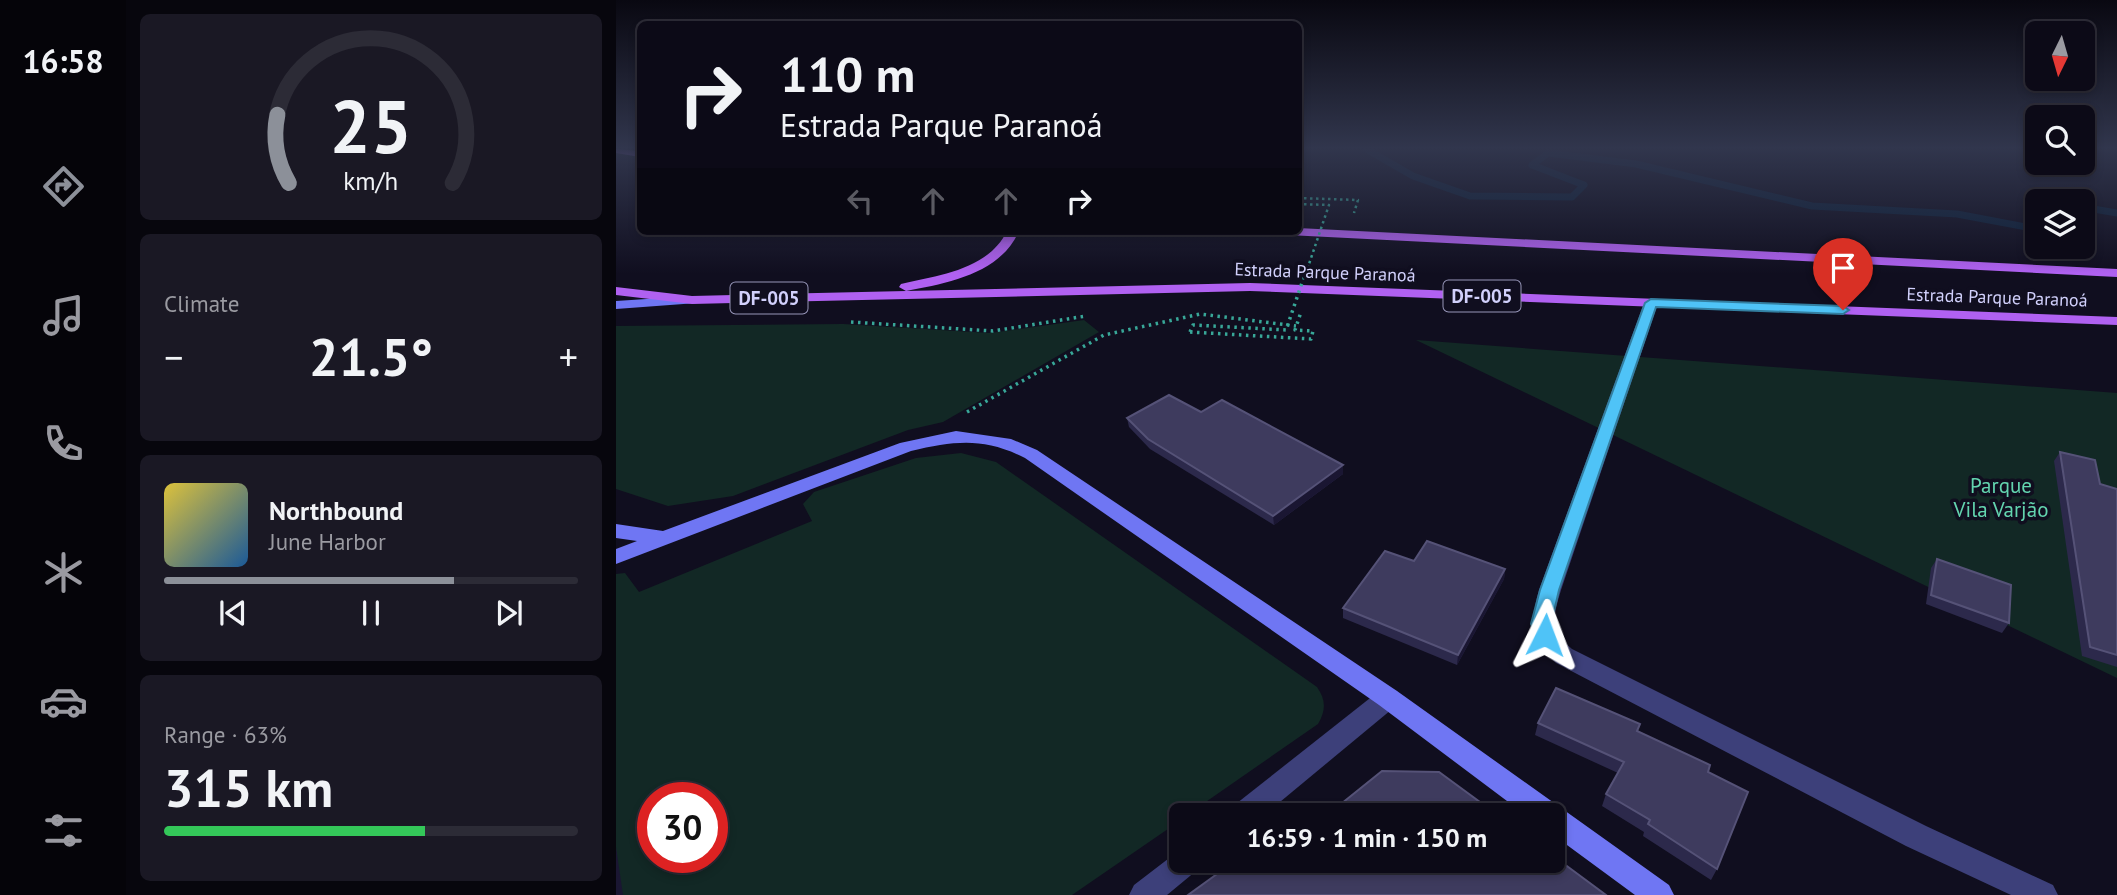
<!DOCTYPE html>
<meta charset="utf-8">
<style>
:root{--surface:#0c0a17;--page:#1a1824;--text:#f1f3f6;--muted:#9a9aa1;--line:#2c2b36;--accent:#8c9099}
body{margin:0;font-family:"PT Sans",sans-serif;background:var(--page);color:var(--text);height:100vh;display:flex;flex-direction:column;font-size:26px;white-space:nowrap}
*{box-sizing:border-box;margin:0}
p{font-size:23px;color:var(--muted)}
.icon{flex:none;width:38px;height:38px;fill:none;stroke:currentColor;stroke-width:2;stroke-linecap:round;stroke-linejoin:round}
.map{position:relative;flex:1;overflow:hidden}
.panel{display:flex;flex-direction:column;gap:14px;padding:14px;background:#07060d;width:490px}
.panel>*{flex:none}
.banner{position:absolute;left:21px;top:21px;width:665px;height:214px;border-radius:10px;box-shadow:0 4px 10px #0003,0 0 0 2px var(--line);background:#0c0a17;color:var(--text);overflow:hidden}
.needle{width:46px;rotate:185deg}
.buttons{position:absolute;left:1409px;top:21px;display:grid;gap:14px}
.buttons a{display:grid;place-items:center;width:70px;height:70px;border-radius:10px;background:var(--surface);box-shadow:0 4px 10px #0003,0 0 0 2px var(--line);font-size:35px}
.speed{position:absolute;left:21px;top:782px;display:flex;gap:14px;font-size:35px;font-weight:700;text-align:center}
.speed>*{display:grid;place-content:center;width:91px;height:91px;border-radius:50%;background:var(--surface);box-shadow:0 4px 10px #0003,0 0 0 2px var(--line);line-height:1}
.speed .limit{border:10px solid #d22;background:#fff;color:#111}
.pin{position:absolute;display:grid;place-items:center;width:60px;height:60px;color:#fff;margin:-72px -30px;border-radius:50% 50% 50% 0;rotate:-45deg;box-shadow:0 0 7px #0007}
.pin .icon{rotate:45deg}
.me{position:absolute;width:77px;margin:-38px;rotate:3deg;stroke-linejoin:round;filter:drop-shadow(0 0 5px #0008)}
.turn{display:flex;align-items:center;gap:24px;height:147px;padding:0 28px;font-size:32px}
.turn .icon{width:91px;height:91px;stroke-width:2.5}
.turn b{display:block;font-size:49px;line-height:60px}
.lanes{display:flex;align-items:center;height:66px;padding:0 28px;background:#0003;justify-content:center;gap:35px;direction:ltr}
.lanes .off{opacity:.35}
.big{font-size:52px;font-weight:700;line-height:1.1}
.panel .tile{flex:1;display:flex;flex-direction:column;justify-content:center;gap:10px;min-width:0;padding:0 24px;border-radius:10px;background:var(--page)}
.panel .dial{align-items:center;gap:0}
.dial svg{height:182px;overflow:visible;fill:none;stroke:var(--line);stroke-width:7;stroke-linecap:round;text-anchor:middle}
.dial text{fill:var(--text);stroke:none}
.song{display:flex;align-items:center;gap:21px}
.cover{width:84px;height:84px;border-radius:10px;background:linear-gradient(135deg,hsl(50 70% 55%),hsl(210 70% 35%))}
.played{height:7px;border-radius:4px;background:linear-gradient(90deg,var(--accent) 70%,var(--line) 70%)}
.keys{display:flex;justify-content:space-around;direction:ltr}
.heat{display:flex;justify-content:space-between;align-items:center;font-size:38px;direction:ltr}
.charge{height:10px;border-radius:5px;background:linear-gradient(90deg,#34c759 63%,var(--line) 0)}
.trip{position:absolute;left:553px;top:803px;width:396px;height:70px;border-radius:10px;background:var(--surface);box-shadow:0 4px 10px #0003,0 0 0 2px var(--line);font-weight:700;line-height:70px;text-align:center}
main{display:flex;flex:1;min-height:0}
.tabs{display:flex;flex-direction:column;width:126px;justify-content:space-around;align-items:center;background:#050409;color:var(--muted)}
.tabs .icon{width:49px;height:49px}
.tabs .active{color:var(--accent)}
.tabs b{font-size:32px;color:var(--text)}
.map>svg:first-child{display:block}
.green{fill:#122825;fill-rule:evenodd}
.lines{fill:none;stroke-linecap:round;stroke-linejoin:round}
.stream{stroke:#0d2039;stroke-width:7}
.path-far1{stroke:#38a798;stroke-width:2.5;stroke-dasharray:2.5 3.5;stroke-linecap:butt}
.path{stroke:#38a798;stroke-width:3.5;stroke-dasharray:2.5 4.5;stroke-linecap:butt}
.street{fill:#3d407a;fill-rule:evenodd}
.secondary{fill:#6f76f3;fill-rule:evenodd}
.primary{fill:#b061f1;fill-rule:evenodd}
.path-bridge-far1{stroke:#38a798;stroke-width:2.5;stroke-dasharray:2.5 3.5;stroke-linecap:butt}
.path-bridge{stroke:#38a798;stroke-width:3.5;stroke-dasharray:2.5 4.5;stroke-linecap:butt}
.wall{fill:#2c294b}
.shaded-wall{fill:#1a1632}
.building{fill:#3e3b5e;stroke:#555277;stroke-width:2}
.route{fill:#4fc3f7;stroke:#337fa1;stroke-width:2}
.labels{text-anchor:middle;dominant-baseline:central;stroke-width:7;stroke-linejoin:round;paint-order:stroke}
.far-street-label{font-size:18px;fill:#d1d0fb;stroke:#100e1f}
.shield{fill:#100e1f;stroke:#9796b9;stroke-width:2}
.shield-label{font-size:19px;font-weight:bold;fill:#d1d0fb}
.park-label{font-size:21px;fill:#63d4af;stroke:#100e1f}
</style>
<main>
<nav class="tabs">
<b>16:58</b>
<svg class="icon active" aria-label="directions" viewBox="0 0 24 24"><path d="M12 3l9 9-9 9-9-9zM9 14v-3h6M13 9l2 2-2 2"/></svg>
<svg class="icon" aria-label="music" viewBox="0 0 24 24"><path d="M9 18V5l10-2v13"/><circle cx="6" cy="18" r="3"/><circle cx="16" cy="16" r="3"/></svg>
<svg class="icon" aria-label="phone" viewBox="0 0 24 24"><path d="M5 4h4l2 5-3 2q2 4 5 5l2-3 5 2v4C11 20 4 13 5 4z"/></svg>
<svg class="icon" aria-label="climate" viewBox="0 0 24 24"><path d="M12 3v18M4 7l16 10M4 17L20 7"/></svg>
<svg class="icon" aria-label="car" viewBox="0 0 24 24"><path d="M5 17H2v-5l4-1 3-4h7l3 4 3 1v5h-3M9 17h6M6 11h13"/><circle cx="7" cy="17" r="2"/><circle cx="17" cy="17" r="2"/></svg>
<svg class="icon" aria-label="filters" viewBox="0 0 24 24"><path d="M4 7h16M4 17h16"/><circle cx="9" cy="7" r="2"/><circle cx="15" cy="17" r="2"/></svg>
</nav>
<section class="panel">
<div class="tile dial"><svg viewBox="0 0 100 80">
<path d="M14 69A42 42 0 1 1 86 69"/>
<path d="M14 69A42 42 0 0 1 9 39" stroke="#8c9099"/>
<text x="50" y="56" font-size="32" font-weight="700">25</text>
<text x="50" y="72" font-size="11">km/h</text>
</svg></div>
<div class="tile"><p>Climate</p>
<div class="heat"><a>−</a><b class="big">21.5°</b><a>+</a></div>
</div>
<div class="tile">
<div class="song"><i class="cover"></i><div><b>Northbound</b><p>June Harbor</p></div></div>
<div class="played"></div>
<div class="keys"><svg class="icon" aria-label="previous" viewBox="0 0 24 24"><path d="M18 5L8 12l10 7zM5 5v14"/></svg><svg class="icon" aria-label="pause" viewBox="0 0 24 24"><path d="M8 5v14M16 5v14"/></svg><svg class="icon" aria-label="next" viewBox="0 0 24 24"><path d="M6 5l10 7-10 7zM19 5v14"/></svg></div>
</div>
<div class="tile"><p>Range · 63%</p><b class="big">315 km</b><div class="charge"></div></div>
</section>
<div class="map">
<svg width="1501" height="895" viewBox="0 0 1501 895">
<rect width="100%" height="100%" fill="#100e1f"/>
<!-- green -->
<g class="green">
<polygon points="468,320 483,332 327,422 292,430 117,496 52,506 0,489 0,326 227,324 374,333"/>
<polygon points="800,340 1501,393 1501,678"/>
<path d="M345,453L380,462L701,687C710,700 710,710 702,724L571,815L565,816V820L456,895H0V574L9,573L23,592L196,521L187,504L198,492L300,458ZM37,798H96V858H37Z"/>
</g>
<g class="lines">
<!-- stream -->
<g class="stream">
<polyline points="750,149 797,176 854,196 956,197 968,185 916,165 932,153 1020,164 1196,206 1341,214 1421,229"/>
<polyline points="1466,207 1501,213"/>
</g>
<!-- path-far1 -->
<polyline class="path-far1" points="682,198 742,200 738,213"/>
<!-- path -->
<g class="path">
<polyline points="235,322 377,331 470,316"/>
<polyline points="574,332 695,339 697,331 679,330 685,312"/>
<polyline points="351,412 488,335 584,314 680,326"/>
</g>
<!-- street -->
<g class="street">
<path d="M1035,299L1042,303L945,590C937,618 932,629 956,649L1310,826L1437,885L1442,895H1395L1290,846L940,663C915,640 914,621 923,590L1028,303Z"/>
<polygon points="772,688 781,691 784,698 781,705 647,816 613,816 616,807 763,691"/>
<polygon points="565,849 565,861 584,861 580,871 551,895 513,895 518,885"/>
</g>
<!-- secondary -->
<g class="secondary">
<polygon points="76,296 83,300 81,303 0,309 0,301"/>
<path d="M340,431L395,439L421,450L781,691L1053,885L1058,895H1019L936,834V816H911L763,705L409,458C367,437 339,441 295,451L0,564V549L21,541L0,538V524L47,531L284,443Z"/>
</g>
<!-- primary -->
<g class="primary">
<polygon points="0,149 24,151 24,157 0,153"/>
<polygon points="682,228 1501,269 1501,277 672,235 666,231 682,231"/>
<path d="M391,231H403C384,274 332,283 290,291L634,283L1501,317V325L634,291L76,304L0,295V287L76,296L290,291L283,287L285,284C323,275 372,270 391,231Z"/>
</g>
<!-- path-bridge-far1 -->
<polyline class="path-bridge-far1" points="682,204 713,205 692,267"/>
<!-- path-bridge -->
<polyline class="path-bridge" points="574,332 577,325 670,330 692,265"/>
</g>
<!-- wall -->
<g class="wall">
<polygon points="585,412 727,465 727,474 658,525 534,449 513,427 511,418"/>
<polygon points="1444,452 1484,484 1501,489 1501,667 1466,656 1438,461"/>
<polygon points="1321,559 1393,623 1386,633 1310,604 1315,568"/>
<polygon points="798,561 889,569 888,579 841,665 727,618 727,608"/>
<polygon points="922,723 1022,731 1092,772 1101,869 1095,880 1027,836 1028,832 986,806 990,794 1002,773 919,735"/>
</g>
<!-- shaded-wall -->
<g class="shaded-wall">
<polygon points="727,465 727,474 658,525 657,516"/>
<polygon points="889,569 888,579 841,665 842,655"/>
<polygon points="0,847 7,895 0,895"/>
</g>
<!-- building -->
<g class="building">
<polygon points="553,395 585,412 606,400 727,465 657,516 532,439 511,418"/>
<polygon points="1444,452 1479,460 1484,484 1501,489 1501,655 1474,647"/>
<polygon points="811,541 889,569 842,655 727,608 769,551 798,561"/>
<polygon points="1321,559 1395,585 1393,623 1315,595"/>
<polygon points="940,688 1024,724 1021,731 1094,765 1092,772 1132,792 1101,869 1032,824 1034,820 990,794 1008,762 922,723"/>
<polygon points="766,771 823,772 883,816 710,816"/>
<polygon points="936,855 990,895 572,895 619,861 936,861"/>
</g>
<!-- sky -->
<linearGradient id="sky" x2="0" y2="1"><stop stop-color="#090811"/><stop offset="0.54" stop-color="#31364d"/><stop offset="1" stop-color="#31364d" stop-opacity="0"/></linearGradient>
<rect width="1501" height="274" fill="url(#sky)"/>
<!-- route -->
<polygon class="route" points="1035,299 1227,306 1233,310 1227,314 1040,307 943,590 935,624 939,635 936,641 929,643 922,641 915,624 924,590 1029,303"/>
<g class="labels">
<!-- far-street labels -->
<g class="far-street-label">
<text transform="translate(709 272) rotate(2)">Estrada Parque Paranoá</text>
<text transform="translate(1381 297) rotate(2)">Estrada Parque Paranoá</text>
</g>
<!-- shield labels -->
<g class="shield">
<rect x="827.5" y="280.5" width="77" height="31" rx="5"/>
<rect x="114.5" y="282.5" width="77" height="31" rx="5"/>
</g>
<g class="shield-label">
<text x="866" y="296">DF-005</text>
<text x="153" y="298">DF-005</text>
</g>
<!-- park labels -->
<g class="park-label">
<text x="1385" y="485">Parque<tspan x="1385" dy="24">Vila Varjão</tspan></text>
</g>
</g>
</svg>
<div class="buttons">
<a><svg class="needle" viewBox="-14 -14 28 28"><path d="M0-13l5 13h-10z" fill="#e53935"/><path d="M0 13l5-13h-10z" fill="#9a9aa1"/></svg></a>
<a><svg class="icon" aria-label="search" viewBox="0 0 24 24"><circle cx="10" cy="10" r="6"/><path d="M15 15l6 6"/></svg></a>
<a><svg class="icon" aria-label="layers" viewBox="0 0 24 24"><path d="M12 4l9 5-9 5-9-5zM3 14l9 5 9-5"/></svg></a>
</div>
<div class="speed"><div class="limit">30</div></div>
<div class="pin" style="left:1227px;top:310px;background:#d93025"><svg class="icon" aria-label="arrive" viewBox="0 0 24 24"><path d="M6 21V4h12l-3 4 3 4H6"/></svg></div>
<svg class="me" style="left:929px;top:635px" viewBox="-20 -20 40 40"><path d="M0-17L14 15 0 8-14 15z" fill="#4fc3f7" stroke="#fff" stroke-width="4"/></svg>
<div class="trip">16:59 · 1 min · 150 m</div>
<div class="banner">
<div class="turn"><svg class="icon" aria-label="right" viewBox="0 0 24 24"><path d="M7 20v-9h11M14 6l5 5-5 5"/></svg><div><b>110 m</b>Estrada Parque Paranoá</div></div>
<div class="lanes"><svg class="icon off" aria-label="left" viewBox="0 0 24 24"><path d="M17 20v-9H6M10 6l-5 5 5 5"/></svg><svg class="icon off" aria-label="ahead" viewBox="0 0 24 24"><path d="M12 20V5M6 11l6-6 6 6"/></svg><svg class="icon off" aria-label="ahead" viewBox="0 0 24 24"><path d="M12 20V5M6 11l6-6 6 6"/></svg><svg class="icon" aria-label="right" viewBox="0 0 24 24"><path d="M7 20v-9h11M14 6l5 5-5 5"/></svg></div>
</div>
</div>
</main>
